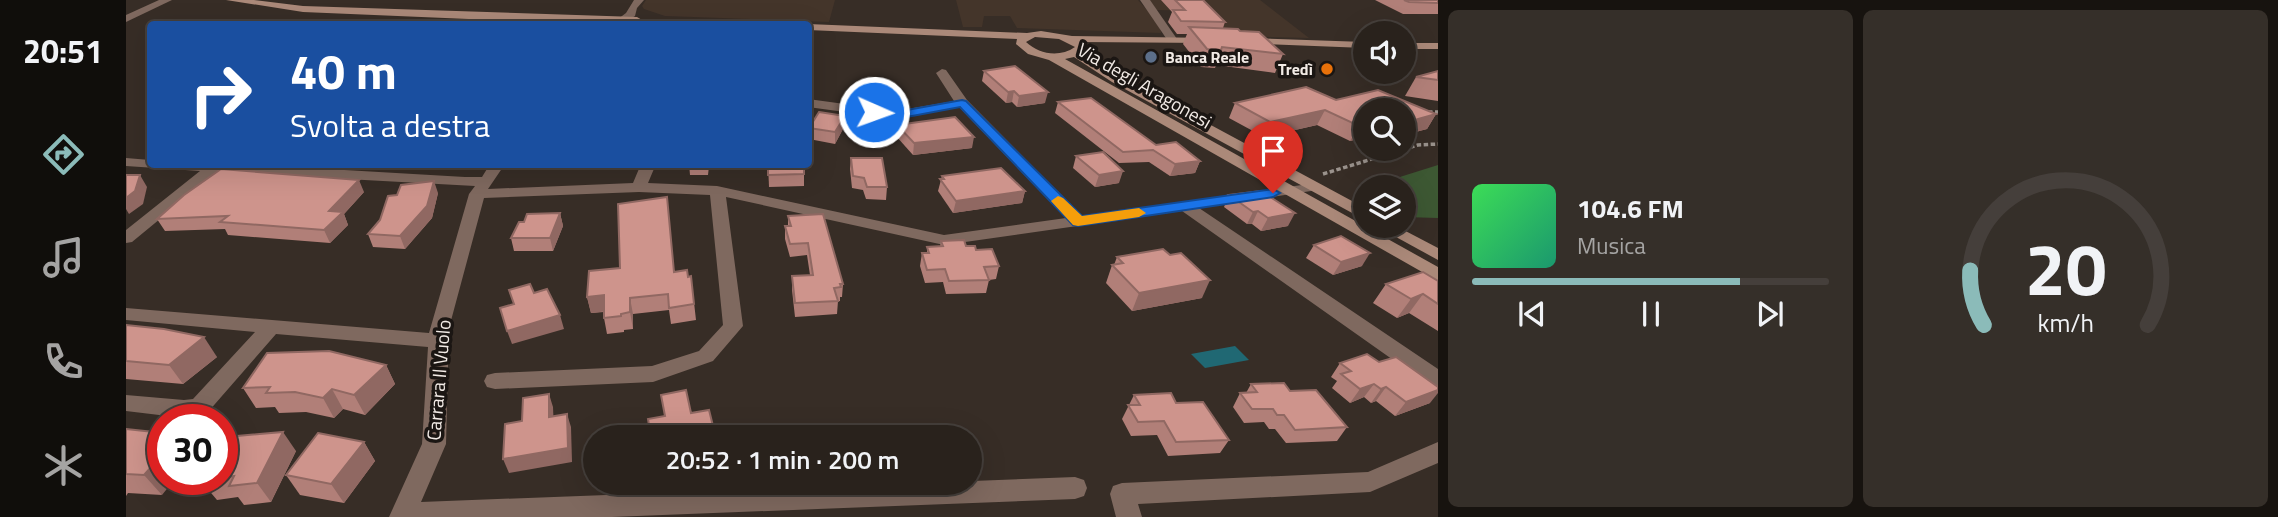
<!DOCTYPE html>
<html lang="it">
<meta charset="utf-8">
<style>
:root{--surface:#29221c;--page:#352f29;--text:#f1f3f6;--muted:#a5a4a3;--line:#453f3b;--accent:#8bbbb9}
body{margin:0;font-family:"Titillium Web",sans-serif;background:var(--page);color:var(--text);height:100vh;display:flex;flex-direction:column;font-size:26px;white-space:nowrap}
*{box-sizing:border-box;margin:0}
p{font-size:23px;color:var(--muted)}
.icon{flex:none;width:38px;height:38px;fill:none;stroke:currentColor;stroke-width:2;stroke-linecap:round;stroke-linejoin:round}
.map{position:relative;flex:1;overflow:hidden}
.panel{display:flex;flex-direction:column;gap:10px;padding:10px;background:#17130f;width:840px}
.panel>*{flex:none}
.guide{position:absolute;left:21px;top:21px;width:665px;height:147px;border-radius:7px;box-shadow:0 7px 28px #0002,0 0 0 2px var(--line);background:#1a4fa0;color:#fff;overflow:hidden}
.tools{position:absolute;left:1227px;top:21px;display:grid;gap:14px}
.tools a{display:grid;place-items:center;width:63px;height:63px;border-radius:50%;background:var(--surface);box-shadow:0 7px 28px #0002,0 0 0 2px var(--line);font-size:35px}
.speed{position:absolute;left:21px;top:404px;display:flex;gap:14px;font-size:35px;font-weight:700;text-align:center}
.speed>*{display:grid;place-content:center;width:91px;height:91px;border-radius:50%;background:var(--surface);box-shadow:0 7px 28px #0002,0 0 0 2px var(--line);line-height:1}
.speed .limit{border:10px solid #d22;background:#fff;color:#111}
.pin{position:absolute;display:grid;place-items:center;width:60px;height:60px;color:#fff;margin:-72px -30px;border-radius:50% 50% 50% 0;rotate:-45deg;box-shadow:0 0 7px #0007}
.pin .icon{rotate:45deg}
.me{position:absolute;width:77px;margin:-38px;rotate:92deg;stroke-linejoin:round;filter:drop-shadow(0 0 5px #0008)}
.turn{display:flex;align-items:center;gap:24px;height:147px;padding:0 28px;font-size:32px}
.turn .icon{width:91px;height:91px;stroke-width:2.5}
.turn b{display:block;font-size:49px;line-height:60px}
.panel .widget{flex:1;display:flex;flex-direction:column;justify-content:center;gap:10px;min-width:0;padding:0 24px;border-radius:10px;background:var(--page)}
.panel .dial{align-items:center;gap:0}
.dial svg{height:182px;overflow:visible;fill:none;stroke:var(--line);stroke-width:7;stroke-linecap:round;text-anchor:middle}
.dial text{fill:var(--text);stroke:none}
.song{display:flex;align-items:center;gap:21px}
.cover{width:84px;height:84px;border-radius:10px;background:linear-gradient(135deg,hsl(130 70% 55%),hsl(160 70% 35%))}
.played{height:7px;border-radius:4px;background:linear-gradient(90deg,var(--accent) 75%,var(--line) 75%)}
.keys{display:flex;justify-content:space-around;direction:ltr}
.panel .tiles{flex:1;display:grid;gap:10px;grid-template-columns:repeat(2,1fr)}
.trip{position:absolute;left:457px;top:425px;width:399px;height:70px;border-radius:35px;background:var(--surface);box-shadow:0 7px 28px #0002,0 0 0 2px var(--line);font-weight:600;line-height:70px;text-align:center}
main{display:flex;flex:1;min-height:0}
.tabs{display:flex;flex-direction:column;width:126px;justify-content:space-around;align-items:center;background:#100e0b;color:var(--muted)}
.tabs .icon{width:49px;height:49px}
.tabs .on{color:var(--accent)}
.tabs b{font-size:32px;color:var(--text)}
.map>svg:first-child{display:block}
.built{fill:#44352a}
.green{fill:#3d5833}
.water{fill:#206873}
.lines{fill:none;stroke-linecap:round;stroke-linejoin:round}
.path-far1{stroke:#9a928c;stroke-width:2.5;stroke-dasharray:3.5 2;stroke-linecap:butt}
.path{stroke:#9a928c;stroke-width:3.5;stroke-dasharray:4.5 2.5;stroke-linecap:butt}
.street{fill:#7f695f;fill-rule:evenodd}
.secondary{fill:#ab8979;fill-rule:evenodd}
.wall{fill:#b17f78}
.shaded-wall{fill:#906862}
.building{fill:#ce948c;stroke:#906862;stroke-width:2}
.route{fill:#1a73e8;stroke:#114b97;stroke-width:2}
.slow{fill:#f59e0b}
.service-dot{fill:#5c6f8a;stroke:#1b1613;stroke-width:2.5}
.food-dot{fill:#e8710a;stroke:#1b1613;stroke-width:2.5}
.labels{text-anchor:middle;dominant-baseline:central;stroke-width:7;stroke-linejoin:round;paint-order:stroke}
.far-poi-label{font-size:16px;font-weight:bold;fill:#f2ebe6;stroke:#1b1613;text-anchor:start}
.street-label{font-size:19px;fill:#f2ebe6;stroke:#1b1613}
</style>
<main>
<nav class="tabs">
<b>20:51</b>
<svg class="icon on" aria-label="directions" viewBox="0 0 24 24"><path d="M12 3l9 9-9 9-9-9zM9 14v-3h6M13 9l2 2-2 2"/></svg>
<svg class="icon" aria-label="music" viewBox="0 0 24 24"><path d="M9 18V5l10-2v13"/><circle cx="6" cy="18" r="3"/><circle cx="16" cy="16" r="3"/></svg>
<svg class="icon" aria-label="phone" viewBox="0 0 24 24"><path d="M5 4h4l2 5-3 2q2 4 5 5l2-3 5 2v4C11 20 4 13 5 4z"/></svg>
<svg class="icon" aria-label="climate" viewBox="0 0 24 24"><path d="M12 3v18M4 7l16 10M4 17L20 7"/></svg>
</nav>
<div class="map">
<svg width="1312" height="517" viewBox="0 0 1312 517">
<rect width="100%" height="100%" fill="#372d26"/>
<!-- built -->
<g class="built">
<polygon points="520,0 709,0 703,22 539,16 518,9 516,6"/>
<polygon points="830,0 1012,0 1034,25 1035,33 891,28 884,16 858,16 856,27 837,27"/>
<polygon points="1021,0 1134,0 1183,38 1103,36 1078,11 1030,10"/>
</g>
<!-- green -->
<polygon class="green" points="1312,165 1312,218 1278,217 1278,187 1242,187"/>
<!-- water -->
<polygon class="water" points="1109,346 1123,360 1079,368 1065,354"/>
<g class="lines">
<!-- path-far1 -->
<polyline class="path-far1" points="588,21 674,24"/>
<!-- path -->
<g class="path">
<polyline points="1302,112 1312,112"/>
<polyline points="1197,174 1292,145 1312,144"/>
</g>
<!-- street -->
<g class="street">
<polygon points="33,0 46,0 0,22 0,15"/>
<polygon points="508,0 518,0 511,8 509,16 501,21 493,21 492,19 500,13"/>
<polygon points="1014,0 1024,0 1051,39 1050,41 1042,41"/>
<polygon points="816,69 820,70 841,100 956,216 1190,183 1193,186 1190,189 1185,191 1073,208 1312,369 1312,388 1304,386 1056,211 818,245 600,197 617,326 587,361 527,382 369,389 361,387 358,381 361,375 369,373 526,366 573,351 597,325 584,195 513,192 358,198 323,328 320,444 295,502 949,477 958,480 961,488 958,496 949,499 486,517 263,517 296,444 302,347 150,334 82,412 58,418 0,411 0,395 58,400 67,399 129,332 0,320 0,308 303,333 343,194 349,186 91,172 6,242 0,243 0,230 74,171 0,166 0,158 24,160 24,164 117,164 339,177 356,177 364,164 379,164 362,189 507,183 515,164 530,164 522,183 591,186 818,235 940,218 833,107 770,119 682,107 682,99 770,111 828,101 810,73"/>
<polygon points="1312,442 1312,463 1244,492 1012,504 1016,517 990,517 984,494 987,486 996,483 1242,472"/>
</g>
<!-- secondary -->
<g class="secondary">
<polygon points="100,0 128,0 177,6 511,17 516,20 512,24 465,24 177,12"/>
<polygon points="528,21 576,21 581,24 523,24"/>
<path d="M680,24H682L901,33L915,31L946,36L1086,38V42L1082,43L956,42L961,48L956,52L994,76L1239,208V220L986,82L948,57L939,59L1312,267V281L923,60L902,54L890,44L891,39L682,30V24ZM909,37L933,39L949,47C933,58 913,54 900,42Z"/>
<polygon points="1120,38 1239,42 1239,48 1116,43 1115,41"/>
<rect x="1278" y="43" width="34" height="6"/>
<polygon points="1250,226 1270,226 1312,248 1312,260"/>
</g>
</g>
<!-- wall -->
<g class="wall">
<polygon points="1035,0 1077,0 1099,22 1097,28 1114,31 1157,54 1149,73 1090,65 1089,68 1075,67 1057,44 1061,34 1051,34 1042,22 1046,12"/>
<polygon points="1249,0 1312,0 1312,14 1277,14"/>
<polygon points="858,71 919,103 891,107 886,102 880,103 856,81"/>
<polygon points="1312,71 1312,101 1279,96 1290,77"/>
<polygon points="1180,87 1210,100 1252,90 1310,114 1301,129 1278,135 1278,110 1239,110 1239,137 1224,141 1191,125 1138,137 1103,118 1109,103"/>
<polygon points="932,102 1030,145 1074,161 1069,173 1044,176 1023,162 993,163 929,113"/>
<polygon points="771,125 846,148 787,155 770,136"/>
<polygon points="718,127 709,144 683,139 683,128"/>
<polygon points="950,156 993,183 969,187 947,168"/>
<polygon points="725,158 761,187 760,200 740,199 737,190 726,188 724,169"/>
<polygon points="417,164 481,164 480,169 418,169"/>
<polygon points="563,164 594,164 594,166 583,166 582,175 564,175"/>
<polygon points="642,164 678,174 678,186 643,187"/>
<polygon points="816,176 899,191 896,203 827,213 812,191"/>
<polygon points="238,192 218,214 222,225 204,243 102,235 99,229 39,231 31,219"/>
<polygon points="312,193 306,218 279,249 247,247 242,234 254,220"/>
<polygon points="1103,195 1162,226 1135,231 1126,224 1121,224 1098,207"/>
<polygon points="434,213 437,226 427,251 388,251 385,238 398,222"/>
<polygon points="662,216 717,284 716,297 714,297 714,301 712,301 711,314 669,317 666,290 666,276 684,275 681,255 664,257 659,239 659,226 662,226"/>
<polygon points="815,241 840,246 850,250 873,266 870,279 863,280 860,293 820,294 817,282 799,283 794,266 796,253 801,253 801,247 814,247"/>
<polygon points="1188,245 1236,266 1207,275 1180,258"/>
<polygon points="991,257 1076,298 1006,311 980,283 986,265 988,265"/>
<polygon points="548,272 562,277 565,276 570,320 545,324 543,310 507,314 507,329 498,330 498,332 481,334 478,318 478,312 465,313 461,297"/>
<polygon points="1312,281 1312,331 1283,313 1271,318 1247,303 1260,284"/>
<polygon points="0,325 91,357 57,384 0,379"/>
<polygon points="1214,363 1304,403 1269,416 1250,401 1245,403 1238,397 1224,403 1206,388 1211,381 1205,377"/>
<polygon points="260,365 269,384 239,415 217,409 208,418 180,412 153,413 149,407 130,408 117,388"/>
<polygon points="1125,384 1164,391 1221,427 1211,441 1160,443 1149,429 1143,429 1138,422 1118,423 1107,407 1114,393 1120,393"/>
<polygon points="1008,395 1103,440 1094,453 1042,456 1031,435 1005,436 996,419"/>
<polygon points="0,429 36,495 2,493 0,496"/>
<polygon points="238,442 249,461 218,503 174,495 160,475"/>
<polygon points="96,443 170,451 145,502 118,505 112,497 91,500 75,481 76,480 96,480"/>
</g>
<!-- shaded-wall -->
<g class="shaded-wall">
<polygon points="888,91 886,102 880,103 882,92"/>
<polygon points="922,92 919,103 891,107 893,96"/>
<polygon points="1199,110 1191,125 1138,137 1144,122"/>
<polygon points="1310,114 1301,129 1278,135 1278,123"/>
<polygon points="719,116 718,127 709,144 709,132"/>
<polygon points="1239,124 1239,137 1224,141 1233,126"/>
<polygon points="848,137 846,148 787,155 788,143"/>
<polygon points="1074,161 1069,173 1044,176 1049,164"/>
<polygon points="997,171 993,183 969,187 973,175"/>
<polygon points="14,175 21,187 17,204 3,214 0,209 0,198"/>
<polygon points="233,180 238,192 218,214 222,225 204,243 198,230 203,211"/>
<polygon points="308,181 312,193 306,218 279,249 274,236"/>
<polygon points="899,191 896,203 827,213 830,201"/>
<polygon points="1132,211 1126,224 1121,224 1127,212"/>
<polygon points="434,213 437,226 427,251 424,238"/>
<polygon points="1169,213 1162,226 1135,231 1142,218"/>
<polygon points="1244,253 1236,266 1207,275 1215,262"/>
<polygon points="1084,280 1076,298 1006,311 1013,293"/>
<polygon points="1297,294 1283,313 1271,318 1285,299"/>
<polygon points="478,295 482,311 465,313 461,297"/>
<polygon points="504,298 507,314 507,329 504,312"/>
<polygon points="434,315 438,329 386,344 381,331"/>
<polygon points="78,337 91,357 57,384 43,365"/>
<polygon points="260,365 269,384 239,415 228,395"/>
<polygon points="1248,384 1238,397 1224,403 1234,389"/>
<polygon points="1260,387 1250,401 1245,403 1255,389"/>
<polygon points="206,389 217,409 208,418 197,398"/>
<polygon points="1312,390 1312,393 1304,403 1269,416 1280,402"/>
<polygon points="423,394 427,407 428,431 423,417"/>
<polygon points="441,414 445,427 446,462 383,473 377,459"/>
<polygon points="157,432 170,451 145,502 131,483"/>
<polygon points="238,442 249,461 218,503 205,484"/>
<polygon points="37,454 37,480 48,480 36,495 18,475"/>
</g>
<!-- building -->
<g class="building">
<polygon points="1049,0 1077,0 1099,22 1055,21 1047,10 1059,10"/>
<polygon points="1278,0 1312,0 1312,3 1283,2"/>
<polygon points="1063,27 1112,29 1114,31 1133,32 1157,54 1096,47 1095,50 1081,49"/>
<polygon points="889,66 922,92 893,96 888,91 882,92 858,71"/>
<polygon points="1312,71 1312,80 1290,77"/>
<polygon points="1180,87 1210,100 1252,90 1310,114 1278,123 1278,110 1239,110 1239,124 1233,126 1199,110 1144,122 1109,103"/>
<polygon points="965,98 1030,145 1050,142 1074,161 1049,164 1027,150 997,152 932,102"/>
<polygon points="693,112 719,116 709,132 683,128"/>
<polygon points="829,117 848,137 788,143 771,125"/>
<polygon points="977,152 997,171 973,175 950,156"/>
<polygon points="725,158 756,158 761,187 741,187 738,178 727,176"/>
<polygon points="642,164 678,164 678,174 642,175"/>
<polygon points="875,168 899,191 830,201 814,179 818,179 816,176"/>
<polygon points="95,169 233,180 203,211 217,212 198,230 94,222 102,216 31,219 58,195"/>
<polygon points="0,175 14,175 9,191 0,198"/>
<polygon points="308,181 301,206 274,236 242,234 254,220 262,196 271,195 275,185"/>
<polygon points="1135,191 1169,213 1142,218 1132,211 1127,212 1103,195"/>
<polygon points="541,197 548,272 561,270 562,277 565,276 568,304 543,308 542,294 504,298 504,312 495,314 495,316 478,318 478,295 461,297 463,271 494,268 492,204"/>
<polygon points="434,213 424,238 385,238 393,222 398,222 401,214"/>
<polygon points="697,214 717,284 714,284 715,287 708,288 712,301 669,303 666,276 687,275 682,243 664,244 659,226 665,226 662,216"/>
<polygon points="1215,236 1244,253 1215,262 1188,245"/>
<polygon points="838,240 840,246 849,246 850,250 866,249 873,266 858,267 863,280 823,281 819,269 801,270 796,253 803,253 801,247 817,246 815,241"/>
<polygon points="1037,249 1044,255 1055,253 1084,280 1013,293 986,265 997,263 991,257"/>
<polygon points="1297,272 1312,281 1312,304 1297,294 1285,299 1260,284"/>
<polygon points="404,284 408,293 421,289 434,315 381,331 374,308 388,304 383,290"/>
<polygon points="0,325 38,329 78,337 43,365 0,361"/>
<polygon points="203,351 260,365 228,395 206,389 197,398 169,392 140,393 144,387 117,388 141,353"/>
<polygon points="1241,354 1253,362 1270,357 1312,387 1312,390 1280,402 1260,387 1255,389 1248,384 1234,389 1215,374 1225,371 1214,363"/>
<polygon points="1158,383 1164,391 1190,390 1221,427 1169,430 1158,415 1151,415 1147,409 1126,409 1114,393 1131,392 1125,384"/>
<polygon points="560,390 565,413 583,410 590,438 525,438 522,419 539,416 535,395"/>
<polygon points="1045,393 1050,403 1077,402 1103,440 1050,442 1038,421 1012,422 1002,405 1014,405 1008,395"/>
<polygon points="423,394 423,417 441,414 442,448 377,459 379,424 396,421 397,398"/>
<polygon points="0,429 37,433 37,454 18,475 0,474"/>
<polygon points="157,432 131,483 103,486 108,476 96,478 96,443 100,437"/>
<polygon points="192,433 238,442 205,484 160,475"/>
</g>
<!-- route -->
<polygon class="route" points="836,100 840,101 956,216 1147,189 1154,193 1147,197 952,226 947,225 834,107 770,119 743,112 748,109 770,112"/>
<!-- slow -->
<polygon class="slow" points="932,196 937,198 956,216 1013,208 1020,213 1013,217 952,226 947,225 925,201"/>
<!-- markers -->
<circle class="service-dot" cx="1025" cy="57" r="7"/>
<circle class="food-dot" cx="1201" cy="69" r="7"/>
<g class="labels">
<!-- far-poi labels -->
<g class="far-poi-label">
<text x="1039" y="57">Banca Reale</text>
<text x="1187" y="69" text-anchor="end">Tredì</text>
</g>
<!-- street labels -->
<g class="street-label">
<text transform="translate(1019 85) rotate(30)">Via degli Aragonesi</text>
<text transform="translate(312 380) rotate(-85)">Carrara Il Vuolo</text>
</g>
</g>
</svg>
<div class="tools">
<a><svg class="icon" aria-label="sound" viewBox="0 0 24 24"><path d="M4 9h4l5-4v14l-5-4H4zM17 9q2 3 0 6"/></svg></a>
<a><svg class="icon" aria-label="search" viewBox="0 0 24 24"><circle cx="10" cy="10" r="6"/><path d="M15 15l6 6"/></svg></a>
<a><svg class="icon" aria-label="layers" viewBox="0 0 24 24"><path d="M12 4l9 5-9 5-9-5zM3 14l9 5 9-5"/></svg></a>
</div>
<div class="speed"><div class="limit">30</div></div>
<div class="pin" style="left:1147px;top:193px;background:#d93025"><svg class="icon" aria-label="arrive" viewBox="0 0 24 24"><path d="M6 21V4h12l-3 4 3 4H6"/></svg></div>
<svg class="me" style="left:748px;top:112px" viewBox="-20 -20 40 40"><circle r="17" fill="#1a73e8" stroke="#fff" stroke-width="3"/><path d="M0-11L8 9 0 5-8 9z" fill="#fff"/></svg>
<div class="trip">20:52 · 1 min · 200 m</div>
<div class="guide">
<div class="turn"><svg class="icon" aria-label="right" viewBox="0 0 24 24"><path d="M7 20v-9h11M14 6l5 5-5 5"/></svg><div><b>40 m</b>Svolta a destra</div></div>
</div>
</div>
<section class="panel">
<div class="tiles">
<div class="widget">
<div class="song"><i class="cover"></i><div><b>104.6 FM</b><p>Musica</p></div></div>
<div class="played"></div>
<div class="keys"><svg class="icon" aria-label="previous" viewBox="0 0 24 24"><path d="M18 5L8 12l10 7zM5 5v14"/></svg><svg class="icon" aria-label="pause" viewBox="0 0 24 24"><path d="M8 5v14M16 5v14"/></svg><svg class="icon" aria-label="next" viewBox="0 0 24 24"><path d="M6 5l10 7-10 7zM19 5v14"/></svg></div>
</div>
<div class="widget dial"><svg viewBox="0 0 100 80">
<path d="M14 69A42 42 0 1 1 86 69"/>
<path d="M14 69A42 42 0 0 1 8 45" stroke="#8bbbb9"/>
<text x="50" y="56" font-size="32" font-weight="700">20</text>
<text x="50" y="72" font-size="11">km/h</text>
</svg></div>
</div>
</section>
</main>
